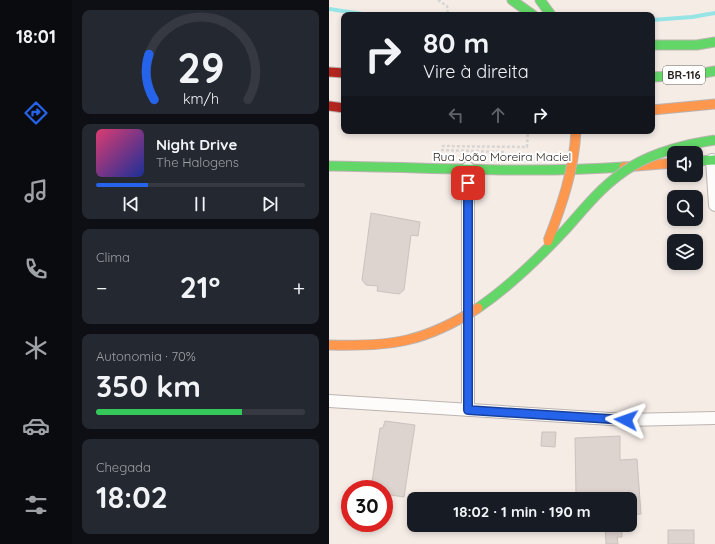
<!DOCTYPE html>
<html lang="pt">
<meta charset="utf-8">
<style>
:root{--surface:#171b24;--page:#242831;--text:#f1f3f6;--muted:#9ea1a6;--line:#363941;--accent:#2563eb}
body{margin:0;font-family:Quicksand,sans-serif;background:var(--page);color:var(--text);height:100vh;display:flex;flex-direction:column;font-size:15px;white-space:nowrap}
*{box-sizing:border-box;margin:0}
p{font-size:13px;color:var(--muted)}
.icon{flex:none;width:22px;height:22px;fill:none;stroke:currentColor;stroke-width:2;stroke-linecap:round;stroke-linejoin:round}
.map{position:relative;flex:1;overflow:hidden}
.details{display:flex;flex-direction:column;gap:10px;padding:10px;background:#0d0f14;width:257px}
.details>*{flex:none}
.hud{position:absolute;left:12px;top:12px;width:314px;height:122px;border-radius:8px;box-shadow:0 2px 6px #0003;background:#171b24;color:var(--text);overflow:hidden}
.tools{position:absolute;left:338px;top:146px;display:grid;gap:8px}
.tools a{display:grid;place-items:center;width:36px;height:36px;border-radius:8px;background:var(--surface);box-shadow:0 2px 6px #0003;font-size:20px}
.speed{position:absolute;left:12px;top:480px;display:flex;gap:8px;font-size:20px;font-weight:700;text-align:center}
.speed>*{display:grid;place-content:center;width:52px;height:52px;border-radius:50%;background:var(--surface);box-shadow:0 2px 6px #0003;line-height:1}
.speed .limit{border:6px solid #d22;background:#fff;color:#111}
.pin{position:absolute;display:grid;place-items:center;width:34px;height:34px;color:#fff;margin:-17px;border-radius:8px;box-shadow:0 2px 6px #0006}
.me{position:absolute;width:44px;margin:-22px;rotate:274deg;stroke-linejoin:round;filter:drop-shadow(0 0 3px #0008)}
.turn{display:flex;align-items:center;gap:14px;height:84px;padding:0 16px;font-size:18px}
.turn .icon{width:52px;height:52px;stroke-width:2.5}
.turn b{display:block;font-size:28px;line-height:34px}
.lanes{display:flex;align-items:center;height:38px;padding:0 16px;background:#0003;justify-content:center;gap:20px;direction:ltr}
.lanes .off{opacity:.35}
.big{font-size:30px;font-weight:800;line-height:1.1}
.details .widget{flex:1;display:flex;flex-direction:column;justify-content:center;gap:6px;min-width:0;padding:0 14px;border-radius:8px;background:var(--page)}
.details .dial{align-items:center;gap:0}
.dial svg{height:104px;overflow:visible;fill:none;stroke:var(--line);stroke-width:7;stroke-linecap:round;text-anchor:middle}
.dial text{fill:var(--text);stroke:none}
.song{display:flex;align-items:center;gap:12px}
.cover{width:48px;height:48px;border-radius:6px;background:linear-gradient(135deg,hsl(340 70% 55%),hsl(230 70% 35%))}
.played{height:4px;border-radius:2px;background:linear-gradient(90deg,var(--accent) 25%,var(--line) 25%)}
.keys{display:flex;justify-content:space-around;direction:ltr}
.heat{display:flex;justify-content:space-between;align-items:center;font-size:22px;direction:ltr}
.charge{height:6px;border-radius:3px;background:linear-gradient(90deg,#34c759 70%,var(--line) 0)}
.trip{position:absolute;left:78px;top:492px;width:230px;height:40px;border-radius:8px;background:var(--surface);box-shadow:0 2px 6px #0003;font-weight:800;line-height:40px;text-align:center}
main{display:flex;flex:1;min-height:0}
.dock{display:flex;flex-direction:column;width:72px;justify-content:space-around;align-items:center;background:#090b0e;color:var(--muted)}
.dock .icon{width:28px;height:28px}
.dock .selected{color:var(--accent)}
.dock b{font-size:18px;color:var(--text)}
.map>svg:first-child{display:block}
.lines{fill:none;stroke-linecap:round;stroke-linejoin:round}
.stream{stroke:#96e4e6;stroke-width:4}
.building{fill:#ddd3cf;stroke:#cac2be}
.street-casing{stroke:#bbb4b0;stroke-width:14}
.fast-casing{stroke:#bbb4b0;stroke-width:11}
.slow-casing{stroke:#bbb4b0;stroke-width:11}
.jam-casing{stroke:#bbb4b0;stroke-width:11}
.path{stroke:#d8d5d3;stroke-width:2.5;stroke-dasharray:3 2;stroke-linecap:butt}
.street{stroke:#fefcfb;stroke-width:12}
.fast{stroke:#63d668;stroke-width:9}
.slow{stroke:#ff974d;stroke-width:9}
.jam{stroke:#b3261e;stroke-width:9}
.fast-bridge-casing{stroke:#bbb4b0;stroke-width:11;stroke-linecap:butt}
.slow-bridge-casing{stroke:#bbb4b0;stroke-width:11;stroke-linecap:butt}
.fast-bridge{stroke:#63d668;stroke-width:9}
.slow-bridge{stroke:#ff974d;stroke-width:9}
.route-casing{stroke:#184099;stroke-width:10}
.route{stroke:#2563eb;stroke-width:7}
.labels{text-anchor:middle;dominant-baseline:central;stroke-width:4;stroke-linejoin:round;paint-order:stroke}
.shield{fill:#fff;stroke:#686461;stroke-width:1}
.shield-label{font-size:11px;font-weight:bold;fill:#27211d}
.street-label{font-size:12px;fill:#27211d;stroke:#fff}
</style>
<main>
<nav class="dock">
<b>18:01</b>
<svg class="icon selected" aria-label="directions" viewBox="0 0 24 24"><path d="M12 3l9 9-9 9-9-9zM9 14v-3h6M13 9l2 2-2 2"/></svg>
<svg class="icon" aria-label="music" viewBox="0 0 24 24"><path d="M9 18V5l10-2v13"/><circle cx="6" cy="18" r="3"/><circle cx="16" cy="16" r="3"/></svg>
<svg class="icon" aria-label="phone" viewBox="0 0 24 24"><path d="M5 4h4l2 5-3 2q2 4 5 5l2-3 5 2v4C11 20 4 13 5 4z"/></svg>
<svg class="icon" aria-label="climate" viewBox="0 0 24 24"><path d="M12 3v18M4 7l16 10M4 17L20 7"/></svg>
<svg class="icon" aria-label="car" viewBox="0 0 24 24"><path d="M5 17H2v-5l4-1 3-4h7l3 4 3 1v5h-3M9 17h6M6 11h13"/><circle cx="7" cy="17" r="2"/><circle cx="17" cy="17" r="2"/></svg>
<svg class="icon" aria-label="filters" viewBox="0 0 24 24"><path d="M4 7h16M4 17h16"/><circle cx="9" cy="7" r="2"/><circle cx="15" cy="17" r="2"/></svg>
</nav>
<section class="details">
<div class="widget dial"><svg viewBox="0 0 100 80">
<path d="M14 69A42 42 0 1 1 86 69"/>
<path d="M14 69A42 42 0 0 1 10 34" stroke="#2563eb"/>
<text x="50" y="56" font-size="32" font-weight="700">29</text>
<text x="50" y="72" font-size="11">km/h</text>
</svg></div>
<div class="widget">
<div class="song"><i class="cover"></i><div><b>Night Drive</b><p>The Halogens</p></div></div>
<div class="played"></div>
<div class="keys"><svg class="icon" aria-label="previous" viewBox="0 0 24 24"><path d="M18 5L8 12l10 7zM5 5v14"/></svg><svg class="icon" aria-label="pause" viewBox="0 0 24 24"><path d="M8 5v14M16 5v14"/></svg><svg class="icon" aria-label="next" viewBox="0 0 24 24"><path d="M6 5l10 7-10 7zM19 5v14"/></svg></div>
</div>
<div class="widget"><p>Clima</p>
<div class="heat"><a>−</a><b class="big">21°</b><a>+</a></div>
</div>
<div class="widget"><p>Autonomia · 70%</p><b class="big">350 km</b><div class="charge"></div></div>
<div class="widget"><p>Chegada</p><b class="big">18:02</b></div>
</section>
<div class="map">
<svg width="386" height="544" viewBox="0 0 386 544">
<rect width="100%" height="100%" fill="#f5ece6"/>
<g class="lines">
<!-- stream -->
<g class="stream">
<polyline points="0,9 41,15"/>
<polyline points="323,20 363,17 386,13"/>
</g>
</g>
<!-- building -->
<g class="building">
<polygon points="42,213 91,222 89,236 82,235 75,290 70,294 48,291 49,286 37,285 33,280"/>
<polygon points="56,421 86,425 75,497 55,494 55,489 42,489 51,428 54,428"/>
<polygon points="213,432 227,432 226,447 212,446"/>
<polygon points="291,436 291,460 308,459 312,514 301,515 301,499 275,499 275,494 247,495 246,438"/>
<polygon points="276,525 293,525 293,537 288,537 289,544 277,544"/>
<rect x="339" y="530" width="26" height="14"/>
</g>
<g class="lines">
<defs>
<g id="street">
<polyline points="383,160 386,205"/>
<polyline points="139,168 139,410"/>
<polyline points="0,401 297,420 386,418"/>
</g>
<g id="fast">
<polyline points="183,0 204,15"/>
<polyline points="211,0 222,15"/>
<polyline points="323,45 368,45 386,42"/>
<polyline points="323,77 364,75 386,71"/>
<polyline points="367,161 386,160"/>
<path d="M0,166C98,167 197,174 295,167"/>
</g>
<g id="slow">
<polyline points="323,110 386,104"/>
<polyline points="295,167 345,163"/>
</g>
<g id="jam">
<polyline points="0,72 15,73"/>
<polyline points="0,106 15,108"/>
</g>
</defs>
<!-- street casing -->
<use href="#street" class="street-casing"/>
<!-- fast casing -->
<use href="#fast" class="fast-casing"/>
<!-- slow casing -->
<use href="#slow" class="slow-casing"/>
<!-- jam casing -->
<use href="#jam" class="jam-casing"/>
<!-- path -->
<g class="path">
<polyline points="109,0 118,6 119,15"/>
<polyline points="175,152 113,150 114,146 198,147 199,131"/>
</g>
<!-- street -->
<use href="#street" class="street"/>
<!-- fast -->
<use href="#fast" class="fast"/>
<!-- slow -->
<use href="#slow" class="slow"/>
<!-- jam -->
<use href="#jam" class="jam"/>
<defs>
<path id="fast-bridge" d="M149,308C181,286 210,258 237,229C259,204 275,183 305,165C330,151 358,144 386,140"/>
<g id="slow-bridge">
<path d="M219,241C233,205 245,170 247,131"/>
<path d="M0,345C62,347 96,342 149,308"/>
</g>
</defs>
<!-- fast-bridge casing -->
<use href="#fast-bridge" class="fast-bridge-casing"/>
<!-- slow-bridge casing -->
<use href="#slow-bridge" class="slow-bridge-casing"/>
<!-- fast-bridge -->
<use href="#fast-bridge" class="fast-bridge"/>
<!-- slow-bridge -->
<use href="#slow-bridge" class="slow-bridge"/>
</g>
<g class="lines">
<defs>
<polyline id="route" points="139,183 139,410 297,420"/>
</defs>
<!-- route casing -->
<use href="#route" class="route-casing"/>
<!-- route -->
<use href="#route" class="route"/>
</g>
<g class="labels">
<!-- shield labels -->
<rect class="shield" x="334" y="66" width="42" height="18" rx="3"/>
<g class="shield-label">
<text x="355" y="75">BR-116</text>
</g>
<!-- street labels -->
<g class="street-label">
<text x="173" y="156">Rua João Moreira Maciel</text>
</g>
</g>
</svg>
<div class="tools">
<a><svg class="icon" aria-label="sound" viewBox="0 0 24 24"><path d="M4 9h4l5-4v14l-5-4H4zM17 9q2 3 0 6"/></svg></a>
<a><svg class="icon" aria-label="search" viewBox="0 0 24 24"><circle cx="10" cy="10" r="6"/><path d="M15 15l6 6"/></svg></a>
<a><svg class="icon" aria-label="layers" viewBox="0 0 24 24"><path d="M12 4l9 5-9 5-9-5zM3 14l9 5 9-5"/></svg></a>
</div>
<div class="speed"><div class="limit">30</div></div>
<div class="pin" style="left:139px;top:183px;background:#d93025"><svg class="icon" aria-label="arrive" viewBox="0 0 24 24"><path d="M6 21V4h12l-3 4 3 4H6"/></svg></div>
<svg class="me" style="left:297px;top:420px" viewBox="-20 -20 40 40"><path d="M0-17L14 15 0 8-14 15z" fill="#2563eb" stroke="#fff" stroke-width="4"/></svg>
<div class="trip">18:02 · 1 min · 190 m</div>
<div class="hud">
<div class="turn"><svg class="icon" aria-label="right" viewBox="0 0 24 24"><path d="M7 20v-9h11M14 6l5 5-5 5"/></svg><div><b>80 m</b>Vire à direita</div></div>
<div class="lanes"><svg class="icon off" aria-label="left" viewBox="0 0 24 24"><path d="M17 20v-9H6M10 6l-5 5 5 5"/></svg><svg class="icon off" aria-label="ahead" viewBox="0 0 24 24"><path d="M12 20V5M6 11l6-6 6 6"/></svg><svg class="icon" aria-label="right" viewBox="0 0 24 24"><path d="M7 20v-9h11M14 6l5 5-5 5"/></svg></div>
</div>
</div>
</main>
